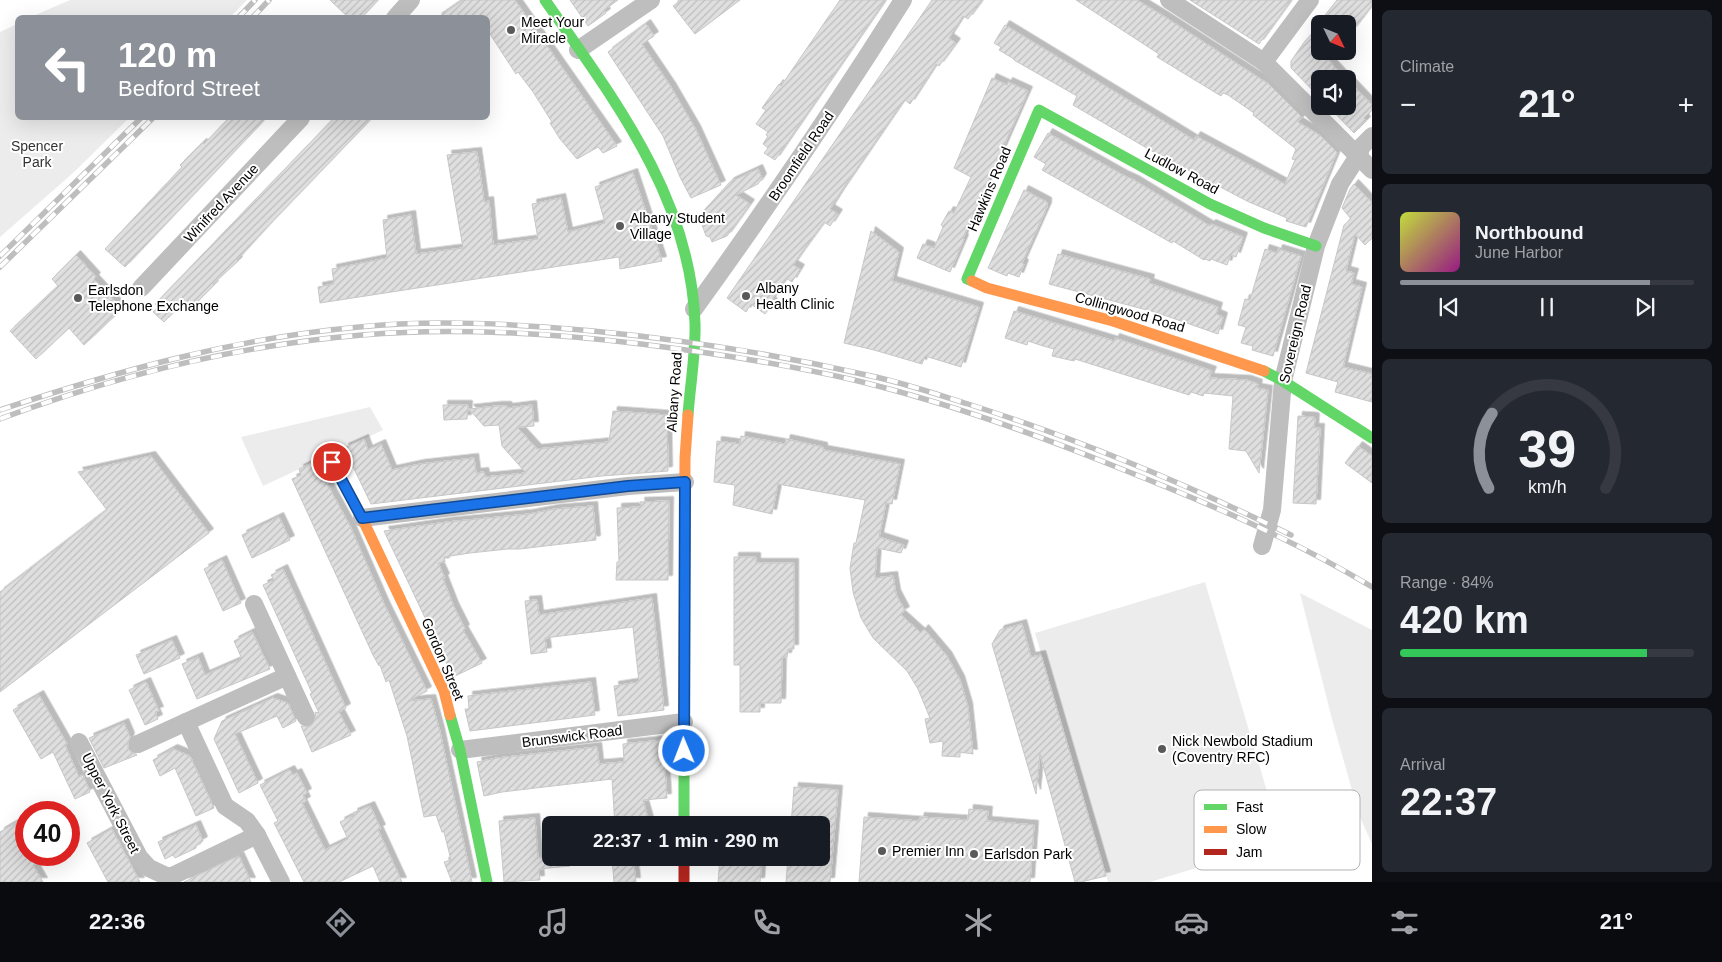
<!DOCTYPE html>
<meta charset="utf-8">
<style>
:root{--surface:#171b24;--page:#242831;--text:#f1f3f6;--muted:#9ea1a6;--line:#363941;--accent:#8c9099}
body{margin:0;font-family:Arial,sans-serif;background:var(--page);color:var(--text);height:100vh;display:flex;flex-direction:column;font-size:19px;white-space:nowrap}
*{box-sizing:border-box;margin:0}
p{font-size:16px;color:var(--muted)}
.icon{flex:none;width:28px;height:28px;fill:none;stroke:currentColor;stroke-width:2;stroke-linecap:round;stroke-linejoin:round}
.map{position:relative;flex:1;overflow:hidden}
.sheet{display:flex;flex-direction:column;gap:10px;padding:10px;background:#0d0f14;width:350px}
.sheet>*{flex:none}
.guide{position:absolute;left:15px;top:15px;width:475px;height:105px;border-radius:8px;box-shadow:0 5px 20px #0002;background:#8c9099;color:#fff;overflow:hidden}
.needle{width:32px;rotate:133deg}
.tools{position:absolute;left:1311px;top:15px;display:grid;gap:10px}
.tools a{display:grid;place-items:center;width:45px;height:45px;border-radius:8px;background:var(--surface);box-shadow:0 5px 20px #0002;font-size:25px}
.speed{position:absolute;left:15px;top:801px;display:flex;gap:10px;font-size:25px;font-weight:700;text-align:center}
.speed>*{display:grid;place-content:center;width:65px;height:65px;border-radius:50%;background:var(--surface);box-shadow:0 5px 20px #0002;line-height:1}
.speed .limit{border:8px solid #d22;background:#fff;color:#111}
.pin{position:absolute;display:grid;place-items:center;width:42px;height:42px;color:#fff;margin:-21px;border:2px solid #fff;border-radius:50%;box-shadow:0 1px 5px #0007}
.me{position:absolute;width:55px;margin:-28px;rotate:359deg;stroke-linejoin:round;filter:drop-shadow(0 0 4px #0008)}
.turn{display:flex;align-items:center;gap:18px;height:105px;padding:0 20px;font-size:22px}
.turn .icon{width:65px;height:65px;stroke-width:2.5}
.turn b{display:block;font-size:35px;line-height:42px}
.big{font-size:38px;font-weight:700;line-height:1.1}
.sheet .card{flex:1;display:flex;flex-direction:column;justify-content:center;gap:8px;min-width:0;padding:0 18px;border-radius:8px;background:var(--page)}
.sheet .dial{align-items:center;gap:0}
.dial svg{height:130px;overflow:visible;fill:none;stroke:var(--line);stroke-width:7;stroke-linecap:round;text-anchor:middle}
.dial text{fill:var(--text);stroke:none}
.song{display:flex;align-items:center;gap:15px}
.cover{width:60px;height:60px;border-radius:8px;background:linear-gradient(135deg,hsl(70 70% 55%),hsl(310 70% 35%))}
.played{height:5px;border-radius:2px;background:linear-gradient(90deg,var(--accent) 85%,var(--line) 85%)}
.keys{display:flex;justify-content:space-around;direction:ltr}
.heat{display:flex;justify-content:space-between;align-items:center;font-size:28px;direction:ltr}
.charge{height:8px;border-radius:4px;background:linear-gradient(90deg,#34c759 84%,var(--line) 0)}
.trip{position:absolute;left:542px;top:816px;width:288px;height:50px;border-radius:8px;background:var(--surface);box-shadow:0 5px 20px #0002;font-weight:700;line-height:50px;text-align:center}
.tab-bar{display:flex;height:80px;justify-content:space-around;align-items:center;background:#090b0e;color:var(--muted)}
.tab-bar .icon{width:35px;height:35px}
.tab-bar .on{color:var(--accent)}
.tab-bar b{font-size:22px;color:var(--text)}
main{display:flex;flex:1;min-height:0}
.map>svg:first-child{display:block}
.park{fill:#ececec}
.building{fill:url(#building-hatch);stroke:#c7c7c7;filter:url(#shadow)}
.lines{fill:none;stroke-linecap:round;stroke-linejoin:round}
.street{stroke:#bebebe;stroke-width:18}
.fast{stroke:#63d668;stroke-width:11}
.slow{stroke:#ff974d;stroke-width:11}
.jam{stroke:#b3261e;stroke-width:11}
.rail-casing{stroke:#bebebe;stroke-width:5.5}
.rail{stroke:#fff;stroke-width:4;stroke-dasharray:11;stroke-linecap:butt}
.route-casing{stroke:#114b97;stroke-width:12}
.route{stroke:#1a73e8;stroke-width:9}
.poi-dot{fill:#595959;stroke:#fff;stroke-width:2}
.labels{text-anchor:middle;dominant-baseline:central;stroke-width:4;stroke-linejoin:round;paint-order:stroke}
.poi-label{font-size:14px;fill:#000;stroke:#fff;text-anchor:start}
.park-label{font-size:14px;fill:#333;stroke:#fff}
.street-label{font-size:14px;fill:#000;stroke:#fff}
.key{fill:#fff;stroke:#b2b2b2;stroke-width:1}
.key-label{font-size:14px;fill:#000}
</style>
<main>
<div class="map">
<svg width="1372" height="882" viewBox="0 0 1372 882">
<defs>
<pattern id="building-hatch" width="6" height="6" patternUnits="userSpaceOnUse" patternTransform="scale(1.25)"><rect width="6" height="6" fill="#dfdfdf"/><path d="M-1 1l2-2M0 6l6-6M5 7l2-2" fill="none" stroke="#bebebe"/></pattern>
<filter id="shadow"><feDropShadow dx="4.5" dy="-4.5" stdDeviation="0" flood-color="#0004"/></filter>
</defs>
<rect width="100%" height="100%" fill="#fff"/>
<!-- park -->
<g class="park">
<polygon points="70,0 247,0 230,17 31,17"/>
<polygon points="17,24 18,118 129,118 73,173 0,237 0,32"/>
<polygon points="370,407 383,430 263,486 241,437"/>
<polygon points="1205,582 1282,842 1150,882 1108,882 1035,633"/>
<polygon points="1300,593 1372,630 1372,844 1359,815 1332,719"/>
</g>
<!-- building -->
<g class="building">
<polygon points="330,0 378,0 361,18 349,18"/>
<polygon points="463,0 515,0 617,146 603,153 598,147 577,159 560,139 550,123 552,122 533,92 518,72 516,74 488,31 488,18 437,18"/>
<polygon points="570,0 618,0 604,10 606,13 588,26"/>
<polygon points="681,0 740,0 695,34 673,6"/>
<polygon points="840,0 885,0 775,160 764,153 768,148 763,144 768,136 766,135 768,132 756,124 766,110 762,108 779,84 781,86"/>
<polygon points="932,0 982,0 968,19 963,16 949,38 956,43 939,66 936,64 910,104 905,100 901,104 840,193 830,209 838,214 830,226 824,222 802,252 793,265 800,269 792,282 786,278 771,301 773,303 765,314 751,304 746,312 727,298"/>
<polygon points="1076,0 1137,0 1165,17 1270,85 1302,117 1298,122 1321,136 1337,152 1306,227 1286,221 1287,218 1249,202 1157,154 1073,105 1077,96 1014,60 1014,59 999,50 1001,47 994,43 1005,25 1181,132 1194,140 1196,136 1285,184 1295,160 1292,159 1296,149 1253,115 1254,113 1228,95 1223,93 1221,96 1157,57 1159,54"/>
<polygon points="1190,0 1291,0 1259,44"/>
<polygon points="1337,0 1372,0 1372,5 1352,31 1348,28 1348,24 1318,24"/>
<polygon points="646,24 654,36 642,44 671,87 696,130 721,185 691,198 680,177 663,136 608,52"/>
<polygon points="1320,25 1320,51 1346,79 1320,79 1320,98 1291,68 1291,61 1305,41"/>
<polygon points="992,78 1007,85 1008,82 1028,91 963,238 964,239 950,272 917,258 923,244 934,248 943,227 941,225 949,211 954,213 971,177 954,168"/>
<polygon points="1348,80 1372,105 1372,110 1364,118 1366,121 1354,133 1328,106 1348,106"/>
<polygon points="229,118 266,118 125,267 105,249 182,167 180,165 202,143 204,144"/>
<polygon points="334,118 372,118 270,224 237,260 238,261 213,284 214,285 191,308 184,301 164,322 153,312 158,307 155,304"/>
<polygon points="1048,133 1123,175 1134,180 1210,226 1211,224 1243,237 1236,257 1231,255 1227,265 1211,259 1210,261 1205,259 1204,260 1173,241 1172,243 1042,170 1046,164 1034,157"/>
<polygon points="477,152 484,202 489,201 493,245 538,239 532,204 561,198 568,232 605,223 595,187 633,173 662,261 620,269 619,257 320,303 318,287 334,284 332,269 387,258 383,220 411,215 416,254 463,248 447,155"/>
<polygon points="758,169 762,178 758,184 736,195 750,204 727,236 712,242 710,237 706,236 699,216 730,182"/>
<polygon points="1354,184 1372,203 1372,238 1365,245 1355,234 1346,271 1354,273 1351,284 1362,287 1343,367 1372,374 1372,402 1335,392 1338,382 1306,373 1344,225 1351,219 1342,208 1350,189"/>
<polygon points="1024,190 1047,202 1047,207 1022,263 1024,264 1019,277 1008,273 1007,276 988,268"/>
<polygon points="871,231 899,252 892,281 979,307 961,367 925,356 922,364 874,350 844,343"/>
<polygon points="1265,249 1277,253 1278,249 1301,256 1273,356 1252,350 1253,346 1241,343 1246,327 1238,325 1245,299 1250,300"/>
<polygon points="1058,254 1150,279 1149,283 1218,307 1216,314 1223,317 1218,334 1158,313 1049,284"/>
<polygon points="76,255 96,277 94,279 122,309 84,345 69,328 36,359 10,331 58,286 52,279"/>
<polygon points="1014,311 1114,341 1115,338 1212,371 1209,378 1247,380 1258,384 1257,388 1268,390 1259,473 1246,451 1229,449 1233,396 1204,393 1203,396 1191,392 1189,395 1075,359 1074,361 1052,356 1054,349 1040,345 1028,341 1027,345 1005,338"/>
<polygon points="443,405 468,405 467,419 444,420"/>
<polygon points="532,405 534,426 517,427 537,449 609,442 613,411 667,415 668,471 602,476 371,504 344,448 364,439 368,450 381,444 392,470 420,464 474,458 476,473 484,472 485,477 526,473 502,446 499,425 484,426 469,409 497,406 507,406 508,408"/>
<polygon points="1298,416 1313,417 1315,418 1314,428 1320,428 1316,504 1293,503"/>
<polygon points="741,436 785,444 786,439 823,447 823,450 900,464 892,504 886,503 879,537 904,545 901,553 877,548 875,578 893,576 896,594 905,611 900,614 921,633 924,629 947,656 960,680 968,707 973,754 960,752 960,757 942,756 943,741 930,743 925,719 930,718 918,689 907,671 873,638 861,618 853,592 850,568 854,543 856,543 865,500 778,484 772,514 733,505 735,485 714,482 717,441 740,444"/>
<polygon points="1358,446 1372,456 1372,483 1345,463"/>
<polygon points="151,456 209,533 0,692 0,592 107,510 78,472"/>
<polygon points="318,460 319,469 350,526 385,606 427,691 408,701 431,699 440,732 472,882 452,882 444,862 451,860 444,832 442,832 436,815 424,817 407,736 389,680 386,682 380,665 379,666 373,655 292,479 301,475 299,469"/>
<polygon points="669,501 668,580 616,580 617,562 619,562 617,508 641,507 640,502"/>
<polygon points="593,506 596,540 520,549 508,549 470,553 444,557 445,562 438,563 445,578 443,579 454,607 465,629 463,630 482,663 453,677 384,531 447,522 529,514 555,509"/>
<polygon points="279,517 290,540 252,558 242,535"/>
<polygon points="734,557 756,557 756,563 794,563 794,649 788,649 787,657 782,657 781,703 760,703 760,712 740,712 740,665 734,665"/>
<polygon points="222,560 241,603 223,611 204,569"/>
<polygon points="283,569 346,708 339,712 351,735 312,752 301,726 311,726 316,718 315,712 319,713 310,694 312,693 263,585 274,580 271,575"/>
<polygon points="652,598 664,710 618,716 614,686 639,682 633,627 545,638 547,652 531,654 525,601 537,600 539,615"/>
<polygon points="1022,624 1031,657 1041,655 1106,876 1081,882 1075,882 1040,754 1036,794 992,644 1000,630"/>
<polygon points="252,632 270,669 197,699 182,664 198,657 205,675 242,659 234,641"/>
<polygon points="172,640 180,658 144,674 136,655"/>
<polygon points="146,682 159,711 155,712 158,719 145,725 129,690"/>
<polygon points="591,682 595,715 470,731 465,709 469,709 468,696"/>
<polygon points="39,695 67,744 65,745 79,777 83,775 90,792 75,799 53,752 41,759 13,710"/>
<polygon points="273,698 288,703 296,721 283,728 277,716 235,734 258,783 239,793 214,739 222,721"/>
<polygon points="124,723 130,737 128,743 128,748 131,752 137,755 104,768 89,738"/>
<polygon points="663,740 667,798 643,800 650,825 615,825 612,779 502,792 484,796 477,762 497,758 597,747 599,764 624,762 623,744"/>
<polygon points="173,749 190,756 214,808 196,816 175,768 160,776 153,760"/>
<polygon points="290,770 293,775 297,773 307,793 303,795 306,801 302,803 325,850 348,839 340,822 354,815 353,813 370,806 381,829 378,830 402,882 380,882 373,866 339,882 304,882 274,823 278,821 260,785"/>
<polygon points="794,787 838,790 830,882 786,882 788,858 821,858 821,825 791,825"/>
<polygon points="969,809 988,811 987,821 1034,825 1030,882 859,882 864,817 919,821 920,817 968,820"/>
<polygon points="26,817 26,831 17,836 26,855 50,855 33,865 43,882 0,882 0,832"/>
<polygon points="535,818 538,858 570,858 570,866 539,869 540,880 504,882 499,821"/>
<polygon points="196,825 203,841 196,845 196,848 175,858 173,855 165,859 158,842"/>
<polygon points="112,829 140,882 108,882 87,843"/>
<polygon points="239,856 251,882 184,882 221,864"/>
<polygon points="612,858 633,858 636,882 614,882"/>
<polygon points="720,858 762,858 760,882 718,882"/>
</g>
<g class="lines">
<!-- street -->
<g class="street">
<polyline points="1169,0 1264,62 1372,170"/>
<polyline points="395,18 411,0"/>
<polyline points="578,50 651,0"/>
<polyline points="1264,62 1310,0"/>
<polyline points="141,288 301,118"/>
<path d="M694,309C767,208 837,105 903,0"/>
<polyline points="362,518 628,486 685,482"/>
<polyline points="1262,546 1272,510 1283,381 1316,246 1340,184 1358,156 1362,146 1372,136"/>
<polyline points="254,604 306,717"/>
<polyline points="186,722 225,806 247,821 257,835 281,882"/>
<polyline points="79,742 139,857 149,868 166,876 172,876 257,835"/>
<polyline points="138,744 287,676"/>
<polyline points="460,750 684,722"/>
</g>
<!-- fast -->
<g class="fast">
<path d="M545,0C613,98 691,198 695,323C696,352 690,386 688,415"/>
<polyline points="972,281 967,279 1039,110 1210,204 1264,228 1316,246"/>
<polyline points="1264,371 1283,381 1372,438"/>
<polyline points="450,715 460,750 487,882"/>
<polyline points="684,825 684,722"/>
</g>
<!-- slow -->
<g class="slow">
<polyline points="972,281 987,288 1113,321 1264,371"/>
<polyline points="332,462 362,518 444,691 450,715"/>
<polyline points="684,722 685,458 688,415"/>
</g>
<!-- jam -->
<polyline class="jam" points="684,858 684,882"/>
<defs>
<g id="rail">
<polyline points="238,18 255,0"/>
<polyline points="252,18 269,0"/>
<polyline points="0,256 141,118"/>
<polyline points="0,267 153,118"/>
<path d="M0,410C117,371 236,338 359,327C437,319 515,324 593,331C686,340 780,355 871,376C904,383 936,394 968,404C1078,439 1186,484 1291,535"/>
<path d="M0,419C115,376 240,345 362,335C455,327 549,333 641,344C713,353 784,364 854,380C945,402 1033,433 1119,468C1205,502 1293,539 1372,587"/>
</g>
</defs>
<!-- rail casing -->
<use href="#rail" class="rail-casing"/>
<!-- rail -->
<use href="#rail" class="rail"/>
</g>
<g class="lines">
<defs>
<polyline id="route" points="332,462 362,518 628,486 685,482 684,751"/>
</defs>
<!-- route casing -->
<use href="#route" class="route-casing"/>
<!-- route -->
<use href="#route" class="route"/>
</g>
<!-- markers -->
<g class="poi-dot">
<circle cx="511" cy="30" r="5"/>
<circle cx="620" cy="226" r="5"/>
<circle cx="746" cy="296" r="5"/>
<circle cx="78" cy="298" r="5"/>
<circle cx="1162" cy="749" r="5"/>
<circle cx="882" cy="851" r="5"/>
<circle cx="974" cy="854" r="5"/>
</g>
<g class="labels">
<!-- poi labels -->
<g class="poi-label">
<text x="521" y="22">Meet Your<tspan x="521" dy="16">Miracle</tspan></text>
<text x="630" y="218">Albany Student<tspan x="630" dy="16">Village</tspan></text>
<text x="756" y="288">Albany<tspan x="756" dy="16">Health Clinic</tspan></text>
<text x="88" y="290">Earlsdon<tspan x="88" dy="16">Telephone Exchange</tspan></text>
<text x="1172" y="741">Nick Newbold Stadium<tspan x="1172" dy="16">(Coventry RFC)</tspan></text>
<text x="892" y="851">Premier Inn</text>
<text x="984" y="854">Earlsdon Park</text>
</g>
<!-- park labels -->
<g class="park-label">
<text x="37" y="146">Spencer<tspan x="37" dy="16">Park</tspan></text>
</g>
<!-- street labels -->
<g class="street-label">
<text transform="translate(801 156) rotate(-56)">Broomfield Road</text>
<text transform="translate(1182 171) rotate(28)">Ludlow Road</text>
<text transform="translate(989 189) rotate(-67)">Hawkins Road</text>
<text transform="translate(221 203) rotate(-47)">Winifred Avenue</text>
<text transform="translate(1130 312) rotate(16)">Collingwood Road</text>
<text transform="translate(1295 334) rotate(-77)">Sovereign Road</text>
<text transform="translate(674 392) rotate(-86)">Albany Road</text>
<text transform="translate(443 659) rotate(67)">Gordon Street</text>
<text transform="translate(572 736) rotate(-7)">Brunswick Road</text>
<text transform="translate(111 803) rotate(63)">Upper York Street</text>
</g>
</g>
<!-- legend -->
<rect x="1194" y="790" width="166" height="80" rx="8" class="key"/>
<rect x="1204" y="804" width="23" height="6" fill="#63d668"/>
<rect x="1204" y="826" width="23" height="7" fill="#ff974d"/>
<rect x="1204" y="849" width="23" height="6" fill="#b3261e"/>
<g class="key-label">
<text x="1236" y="812">Fast</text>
<text x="1236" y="834">Slow</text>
<text x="1236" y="857">Jam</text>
</g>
</svg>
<div class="tools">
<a><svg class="needle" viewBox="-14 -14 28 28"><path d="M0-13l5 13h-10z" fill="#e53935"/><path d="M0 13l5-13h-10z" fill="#9ea1a6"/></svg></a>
<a><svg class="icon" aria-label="sound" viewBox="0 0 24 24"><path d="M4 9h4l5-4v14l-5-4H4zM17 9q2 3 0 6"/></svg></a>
</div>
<div class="speed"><div class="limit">40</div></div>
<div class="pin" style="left:332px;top:462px;background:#d93025"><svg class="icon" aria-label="arrive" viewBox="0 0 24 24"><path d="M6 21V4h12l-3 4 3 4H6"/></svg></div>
<svg class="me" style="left:684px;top:751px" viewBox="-20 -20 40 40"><circle r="17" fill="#1a73e8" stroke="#fff" stroke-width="3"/><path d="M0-11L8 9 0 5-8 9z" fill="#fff"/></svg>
<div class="trip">22:37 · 1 min · 290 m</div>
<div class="guide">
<div class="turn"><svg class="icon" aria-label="left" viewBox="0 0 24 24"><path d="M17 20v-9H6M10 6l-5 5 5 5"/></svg><div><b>120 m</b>Bedford Street</div></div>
</div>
</div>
<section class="sheet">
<div class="card"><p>Climate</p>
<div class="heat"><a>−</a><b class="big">21°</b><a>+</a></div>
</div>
<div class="card">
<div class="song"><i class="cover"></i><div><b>Northbound</b><p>June Harbor</p></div></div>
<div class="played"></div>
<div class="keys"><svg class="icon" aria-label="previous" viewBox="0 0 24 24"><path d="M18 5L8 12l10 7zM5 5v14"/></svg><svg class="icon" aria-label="pause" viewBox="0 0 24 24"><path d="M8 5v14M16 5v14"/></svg><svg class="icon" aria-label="next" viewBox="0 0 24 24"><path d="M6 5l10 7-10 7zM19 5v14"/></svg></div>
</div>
<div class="card dial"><svg viewBox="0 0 100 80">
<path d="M14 69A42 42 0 1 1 86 69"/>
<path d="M14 69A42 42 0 0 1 16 23" stroke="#8c9099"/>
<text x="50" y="56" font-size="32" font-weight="700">39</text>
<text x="50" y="72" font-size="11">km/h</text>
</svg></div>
<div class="card"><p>Range · 84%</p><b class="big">420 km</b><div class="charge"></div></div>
<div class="card"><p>Arrival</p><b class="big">22:37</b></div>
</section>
</main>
<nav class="tab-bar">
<b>22:36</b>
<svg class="icon on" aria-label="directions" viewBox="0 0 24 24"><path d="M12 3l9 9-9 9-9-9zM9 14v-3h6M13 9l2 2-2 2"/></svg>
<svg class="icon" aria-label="music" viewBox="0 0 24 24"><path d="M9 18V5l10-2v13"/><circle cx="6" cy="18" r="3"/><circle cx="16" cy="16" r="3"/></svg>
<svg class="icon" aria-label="phone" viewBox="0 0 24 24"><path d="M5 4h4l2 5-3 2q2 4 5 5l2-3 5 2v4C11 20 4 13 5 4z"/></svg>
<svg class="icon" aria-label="climate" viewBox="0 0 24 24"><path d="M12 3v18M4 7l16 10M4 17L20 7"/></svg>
<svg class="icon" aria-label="car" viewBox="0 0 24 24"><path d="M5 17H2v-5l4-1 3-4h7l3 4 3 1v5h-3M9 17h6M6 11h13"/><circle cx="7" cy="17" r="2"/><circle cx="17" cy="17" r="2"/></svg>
<svg class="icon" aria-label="filters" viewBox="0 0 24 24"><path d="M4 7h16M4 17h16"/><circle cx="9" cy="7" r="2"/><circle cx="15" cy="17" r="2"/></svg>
<b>21°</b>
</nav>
